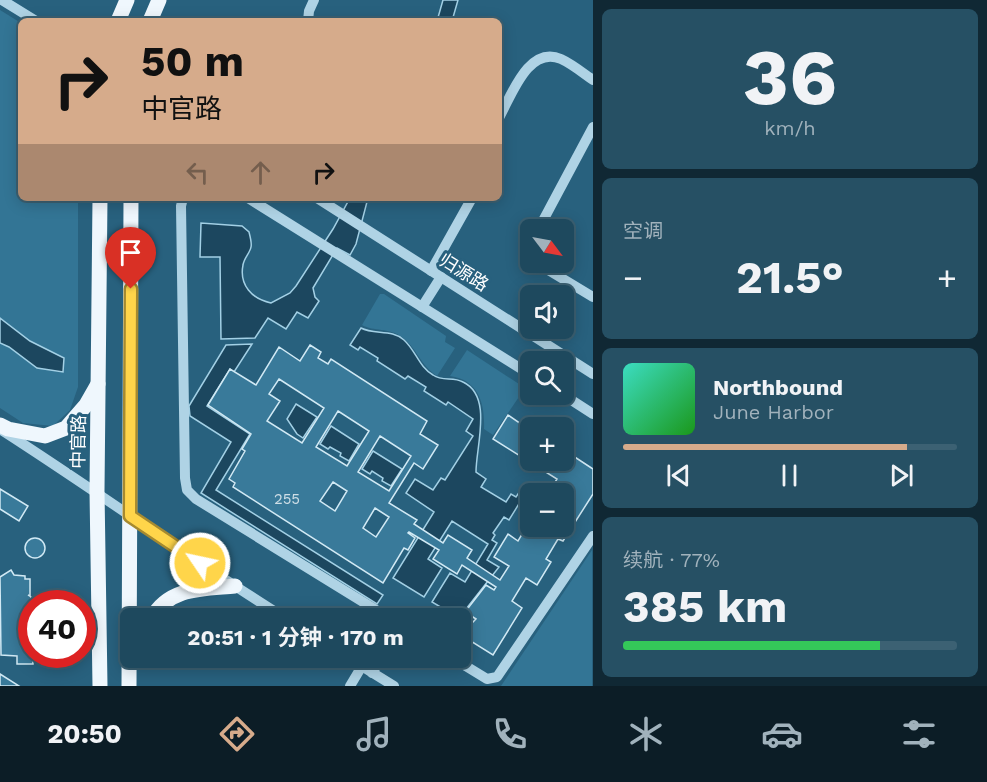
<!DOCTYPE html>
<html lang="zh">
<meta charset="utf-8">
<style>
:root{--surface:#1e495e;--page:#265064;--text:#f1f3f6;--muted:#a1b2bc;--line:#3c6173;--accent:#d6ab8b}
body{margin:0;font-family:"Work Sans","Noto Sans SC",sans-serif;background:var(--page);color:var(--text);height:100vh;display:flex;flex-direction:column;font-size:22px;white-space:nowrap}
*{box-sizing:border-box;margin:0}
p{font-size:20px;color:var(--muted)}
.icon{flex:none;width:33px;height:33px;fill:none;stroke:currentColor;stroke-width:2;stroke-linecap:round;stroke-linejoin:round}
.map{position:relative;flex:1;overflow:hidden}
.drawer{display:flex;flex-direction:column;gap:9px;padding:9px;background:#102834;width:394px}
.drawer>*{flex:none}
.banner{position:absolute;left:18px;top:18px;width:484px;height:183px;border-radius:9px;box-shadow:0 3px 15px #0003,0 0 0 2px var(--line);background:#d6ab8b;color:#111;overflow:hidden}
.needle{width:39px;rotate:122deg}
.fabs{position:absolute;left:520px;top:219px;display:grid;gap:12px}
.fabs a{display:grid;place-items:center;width:54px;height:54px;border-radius:9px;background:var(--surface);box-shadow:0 3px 15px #0003,0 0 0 2px var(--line);font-size:30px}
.speed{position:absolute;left:18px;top:590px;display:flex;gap:12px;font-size:30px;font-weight:700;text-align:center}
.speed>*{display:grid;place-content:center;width:78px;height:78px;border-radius:50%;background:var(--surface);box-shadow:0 3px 15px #0003,0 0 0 2px var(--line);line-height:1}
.speed .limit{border:9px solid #d22;background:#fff;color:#111}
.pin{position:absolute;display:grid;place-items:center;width:51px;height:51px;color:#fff;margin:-62px -26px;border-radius:50% 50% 50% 0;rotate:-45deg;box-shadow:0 0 6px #0007}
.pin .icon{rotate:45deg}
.me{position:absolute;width:66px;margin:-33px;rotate:304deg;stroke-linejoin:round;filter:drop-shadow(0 0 4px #0008)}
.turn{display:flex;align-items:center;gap:21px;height:126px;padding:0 24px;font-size:27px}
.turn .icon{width:78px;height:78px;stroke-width:2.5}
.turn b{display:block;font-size:42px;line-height:51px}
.lanes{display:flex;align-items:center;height:57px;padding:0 24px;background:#0003;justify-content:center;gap:30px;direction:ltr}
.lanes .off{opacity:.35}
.big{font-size:45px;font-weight:700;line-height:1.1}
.drawer .card{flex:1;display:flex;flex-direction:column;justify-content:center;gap:9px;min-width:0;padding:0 21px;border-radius:9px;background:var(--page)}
.drawer .dial{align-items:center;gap:0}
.dial b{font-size:78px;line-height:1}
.song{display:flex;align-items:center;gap:18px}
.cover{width:72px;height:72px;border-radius:9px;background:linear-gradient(135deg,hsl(170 70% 55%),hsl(120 70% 35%))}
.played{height:6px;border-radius:3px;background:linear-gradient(90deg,var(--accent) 85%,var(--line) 85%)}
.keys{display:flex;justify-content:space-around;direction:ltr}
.heat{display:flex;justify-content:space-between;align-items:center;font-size:33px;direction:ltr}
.charge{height:9px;border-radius:4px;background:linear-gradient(90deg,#34c759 77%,var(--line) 0)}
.trip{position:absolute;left:120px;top:608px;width:351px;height:60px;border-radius:9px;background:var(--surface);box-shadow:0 3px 15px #0003,0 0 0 2px var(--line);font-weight:700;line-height:60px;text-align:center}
.menu{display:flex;height:96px;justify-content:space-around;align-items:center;background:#0c1d26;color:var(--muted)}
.menu .icon{width:42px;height:42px}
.menu .on{color:var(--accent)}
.menu b{font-size:27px;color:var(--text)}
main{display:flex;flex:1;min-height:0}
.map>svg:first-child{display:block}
.green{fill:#337595}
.water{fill:#1c475f;stroke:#a3d0e5;stroke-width:1.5}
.building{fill:#397a9a;stroke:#d1e9f4;stroke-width:1.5;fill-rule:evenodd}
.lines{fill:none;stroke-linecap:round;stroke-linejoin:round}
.minor{stroke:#afd3e5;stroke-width:10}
.major{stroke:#eff7fd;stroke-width:15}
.route-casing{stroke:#a68a30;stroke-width:15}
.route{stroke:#ffd54a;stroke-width:10}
.labels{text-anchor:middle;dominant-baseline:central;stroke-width:6;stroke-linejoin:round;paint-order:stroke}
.number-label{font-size:15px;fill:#cedee6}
.street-label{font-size:18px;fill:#fff;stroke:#28617e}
</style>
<main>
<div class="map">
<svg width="593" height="686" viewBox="0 0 593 686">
<rect width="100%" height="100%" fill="#28617e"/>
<!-- green -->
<g class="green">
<polygon points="0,10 21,23 21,198 78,198 78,387 70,410 53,426 23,423 0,408"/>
<path d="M380,294H384L446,336L445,342L455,348L437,376C420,365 417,348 402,337C388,327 374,332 362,325Z"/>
<path d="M467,350L525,388L493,435L484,429C485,404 479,380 450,376Z"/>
<polygon points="592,550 592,686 501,686"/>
</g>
<!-- water -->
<g class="water">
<polygon points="443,0 458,0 452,21 437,21"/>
<path d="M350,198H368L356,244L350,255L337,248L313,288L315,297L319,301L308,318L297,312L286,329L268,318L255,338L221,339L220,257H200L201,223L242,226L249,232C250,236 252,243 251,247C250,253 244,258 243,265C239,285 252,299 271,303L290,293L296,286L333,229Z"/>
<polygon points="0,318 30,341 64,358 63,372 37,368 9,347 0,343"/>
<path d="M361,328C374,335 392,329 404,340C416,351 419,367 433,375C443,382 453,376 463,382C493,396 476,446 476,472L486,479L481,487L506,502L511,494L516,497L520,491L525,494L509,520L504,517L493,533L495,535L492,540L497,543L487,560L499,567L459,618L432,602L450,573L465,582L488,544L452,521L428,559L442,568L424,597L393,578L434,512L406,493L415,479L433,490L441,478L445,480L473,436L466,431L473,419L448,402L446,405L424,391L426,387L408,376L405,379L377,361L378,358L360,347L358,350L350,345Z"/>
<polygon points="252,344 234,372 230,369 207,406 250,434 216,490 383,595 377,604 201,493 231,442 190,416 189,406 226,345"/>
<polygon points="296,404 317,417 303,438 297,434 287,419"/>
<polygon points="331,426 359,444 349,461 340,456 341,453 330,447 328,449 320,444"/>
<polygon points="373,451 402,469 391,486 382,481 383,478 372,471 370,474 362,469"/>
</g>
<!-- building -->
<g class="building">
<path d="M310,345L321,352L318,358L328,364L331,359L427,421L420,434L438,445L423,469L414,463L389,503L417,520L414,524L443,543L448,535L472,550L467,558L500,580L509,566L494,557L508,534L518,541L530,521L520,514L531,496V526H564V494H548L557,479L493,439L508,415L531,431V460H564V450L593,469V494L563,541L558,539L546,559L551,562L537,585L526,578L512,601L522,608L493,655L461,635L470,620L473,622L476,619L465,612L486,585L494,590L496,587L462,565L457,574L433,559L439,550L409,532L408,533L415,538L408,550L404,548L383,583L233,487L235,483L229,479L245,451L242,449L251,434L208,405L230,369L256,385L279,347L300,361ZM279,379L324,408L302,443L267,421L280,401L269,394ZM338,411L369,431L347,466L316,447ZM380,436L411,456L389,491L358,472ZM333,482L347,491L335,511L320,501ZM375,508L389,517L376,537L363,528Z"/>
<polygon points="0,489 28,506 19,521 0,509"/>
<circle cx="35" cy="548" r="10"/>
<polygon points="11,570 14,575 25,576 25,579 30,579 30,596 28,595 31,597 29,616 31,616 32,641 30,647 32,647 33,664 17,664 17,656 1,655 0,577"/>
<polygon points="0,674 19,686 0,686"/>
</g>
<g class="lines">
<!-- minor -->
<g class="minor">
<polyline points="2,0 36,21"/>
<polyline points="308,21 309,11 314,0"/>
<path d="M500,116C512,94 529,45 561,59C572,64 583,73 593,80"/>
<polyline points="183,198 181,206 185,478 187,490 196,499 389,618"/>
<polyline points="248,198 531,375"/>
<polyline points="317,198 593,374"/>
<polyline points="538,230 593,127"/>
<polyline points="531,244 528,249 528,258 531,260"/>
<polyline points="535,262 593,297"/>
<polyline points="431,271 472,198"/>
<polyline points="422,307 441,277"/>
<polyline points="562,394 593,414"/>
<path d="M3,431C98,492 189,558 285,618"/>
<polyline points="347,657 394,686"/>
<polyline points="451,657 487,679 497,677 593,536"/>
<polyline points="372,673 382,657"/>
<polyline points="350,686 362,666"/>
</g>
<!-- major -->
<g class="major">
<polyline points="118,21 127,0"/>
<polyline points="150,21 159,0"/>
<polyline points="100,198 97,491 100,686"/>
<polyline points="0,425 8,429 45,436 66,428 86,405 98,384"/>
<path d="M152,618C169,587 203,589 235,586"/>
<polyline points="129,686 131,198"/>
</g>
</g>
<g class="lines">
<defs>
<polyline id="route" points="131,289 130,516 200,563"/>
</defs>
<!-- route casing -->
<use href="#route" class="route-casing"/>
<!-- route -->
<use href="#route" class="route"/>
</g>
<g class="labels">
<!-- number labels -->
<g class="number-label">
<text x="287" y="499">255</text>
</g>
<!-- street labels -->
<g class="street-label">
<text transform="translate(464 272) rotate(32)">归源路</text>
<text transform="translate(78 442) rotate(-89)">中官路</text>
</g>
</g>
</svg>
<div class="fabs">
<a><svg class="needle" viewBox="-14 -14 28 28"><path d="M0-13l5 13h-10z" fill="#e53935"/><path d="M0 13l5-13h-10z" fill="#a1b2bc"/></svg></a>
<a><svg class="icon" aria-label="sound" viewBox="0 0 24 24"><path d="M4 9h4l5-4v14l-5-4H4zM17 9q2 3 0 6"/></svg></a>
<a><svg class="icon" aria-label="search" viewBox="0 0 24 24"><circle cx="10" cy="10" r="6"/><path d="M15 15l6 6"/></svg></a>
<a>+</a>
<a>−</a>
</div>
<div class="speed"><div class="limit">40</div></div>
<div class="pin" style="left:131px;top:289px;background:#d93025"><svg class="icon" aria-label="arrive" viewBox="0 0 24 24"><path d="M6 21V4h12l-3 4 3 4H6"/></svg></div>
<svg class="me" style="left:200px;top:563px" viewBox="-20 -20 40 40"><circle r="17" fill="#ffd54a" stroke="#fff" stroke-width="3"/><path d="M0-11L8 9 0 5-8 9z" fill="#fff"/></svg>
<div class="trip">20:51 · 1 分钟 · 170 m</div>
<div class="banner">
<div class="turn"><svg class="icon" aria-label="right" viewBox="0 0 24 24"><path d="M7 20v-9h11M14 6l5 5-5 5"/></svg><div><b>50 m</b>中官路</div></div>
<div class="lanes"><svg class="icon off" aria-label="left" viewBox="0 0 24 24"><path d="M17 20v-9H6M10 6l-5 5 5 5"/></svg><svg class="icon off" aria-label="ahead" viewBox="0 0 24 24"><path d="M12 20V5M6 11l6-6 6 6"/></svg><svg class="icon" aria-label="right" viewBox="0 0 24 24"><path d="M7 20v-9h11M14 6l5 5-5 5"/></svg></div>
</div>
</div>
<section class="drawer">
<div class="card dial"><b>36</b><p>km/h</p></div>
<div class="card"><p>空调</p>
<div class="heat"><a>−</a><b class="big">21.5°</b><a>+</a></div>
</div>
<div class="card">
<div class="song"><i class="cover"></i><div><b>Northbound</b><p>June Harbor</p></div></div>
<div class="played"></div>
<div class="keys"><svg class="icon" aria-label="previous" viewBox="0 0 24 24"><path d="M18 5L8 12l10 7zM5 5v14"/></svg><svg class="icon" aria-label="pause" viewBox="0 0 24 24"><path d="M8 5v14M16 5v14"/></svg><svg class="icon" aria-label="next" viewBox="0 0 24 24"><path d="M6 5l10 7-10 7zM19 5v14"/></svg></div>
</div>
<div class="card"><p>续航 · 77%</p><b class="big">385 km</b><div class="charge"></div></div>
</section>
</main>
<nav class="menu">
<b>20:50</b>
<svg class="icon on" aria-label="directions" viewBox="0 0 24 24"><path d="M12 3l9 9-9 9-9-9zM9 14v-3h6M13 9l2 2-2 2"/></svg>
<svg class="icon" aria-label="music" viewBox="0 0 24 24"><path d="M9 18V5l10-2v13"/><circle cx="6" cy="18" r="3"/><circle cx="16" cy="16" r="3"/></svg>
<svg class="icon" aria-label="phone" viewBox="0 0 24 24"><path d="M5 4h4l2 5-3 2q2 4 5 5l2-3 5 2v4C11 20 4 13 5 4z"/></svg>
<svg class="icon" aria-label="climate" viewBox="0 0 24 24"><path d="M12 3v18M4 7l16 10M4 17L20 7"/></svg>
<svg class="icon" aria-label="car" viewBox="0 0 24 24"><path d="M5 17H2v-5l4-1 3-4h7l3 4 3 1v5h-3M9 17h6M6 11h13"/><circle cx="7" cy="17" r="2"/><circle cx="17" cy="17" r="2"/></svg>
<svg class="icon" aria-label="filters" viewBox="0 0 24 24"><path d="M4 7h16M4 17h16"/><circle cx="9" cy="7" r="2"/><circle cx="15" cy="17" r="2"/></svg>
</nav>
